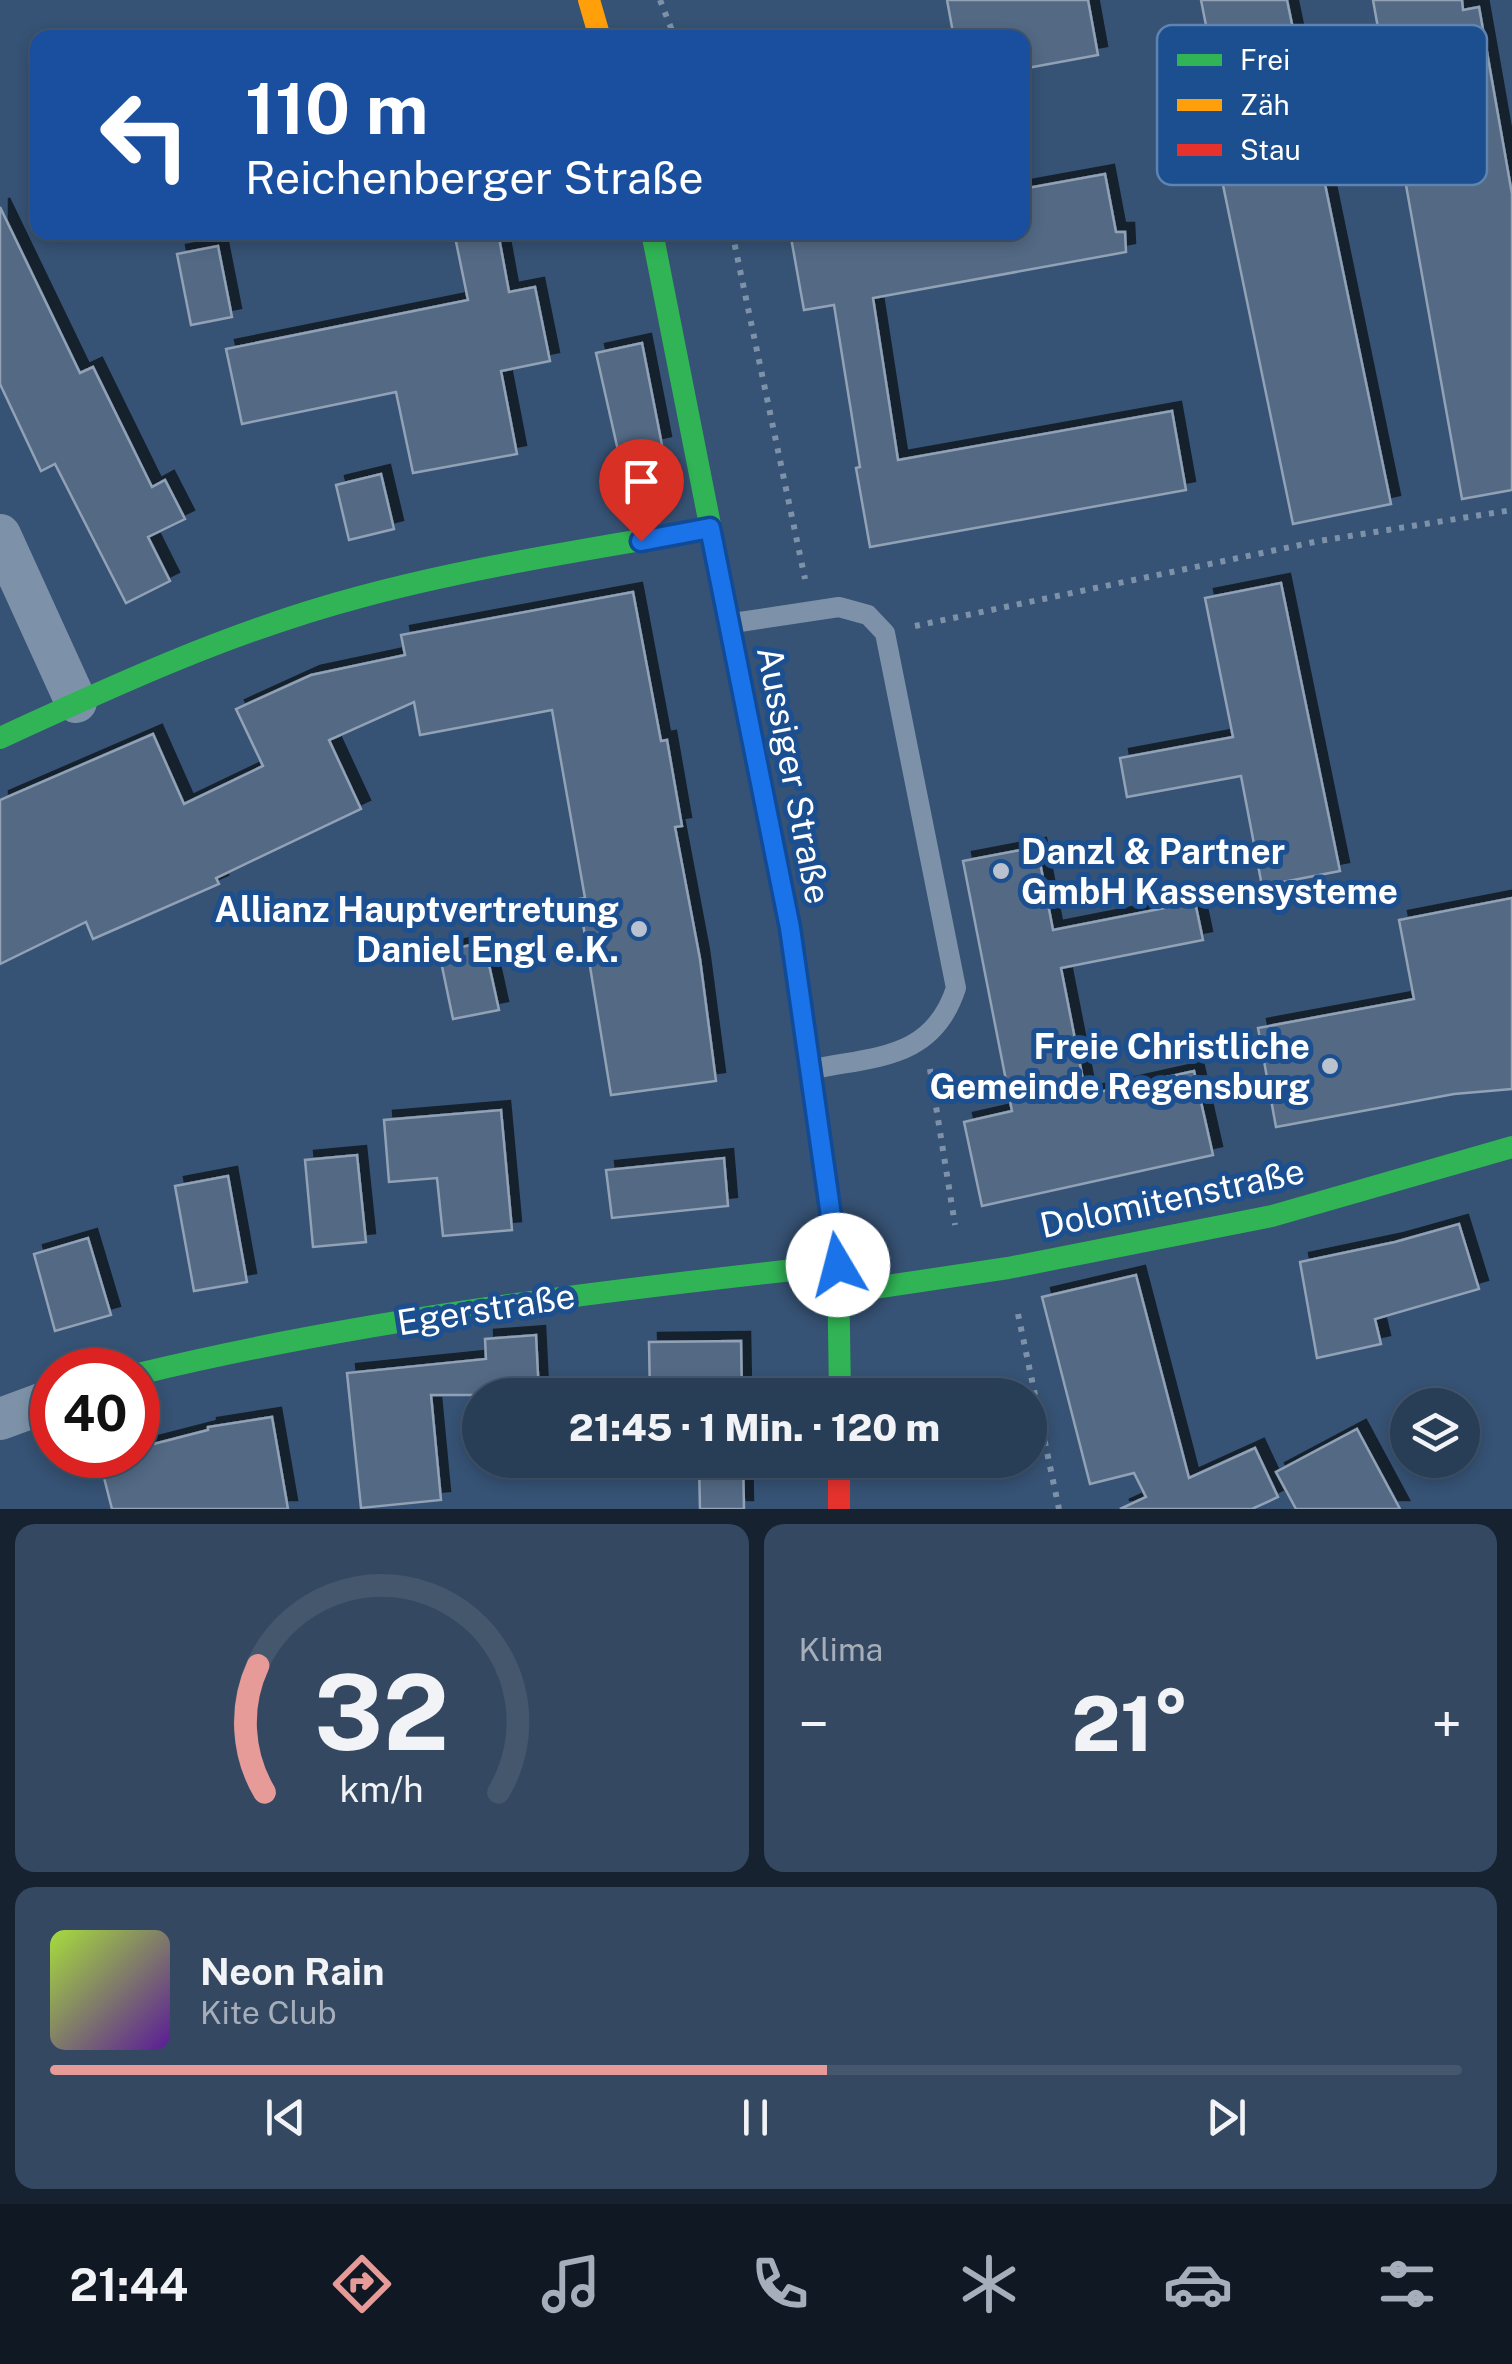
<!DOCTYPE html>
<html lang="de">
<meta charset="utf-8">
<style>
:root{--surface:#283e57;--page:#344961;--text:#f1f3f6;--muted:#a5aeba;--line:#44576d;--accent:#e69b98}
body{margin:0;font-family:"Public Sans",sans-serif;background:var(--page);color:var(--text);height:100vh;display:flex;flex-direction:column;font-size:38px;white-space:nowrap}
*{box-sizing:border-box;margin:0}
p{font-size:32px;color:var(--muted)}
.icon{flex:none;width:55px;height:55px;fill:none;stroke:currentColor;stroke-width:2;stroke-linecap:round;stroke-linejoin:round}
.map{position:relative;height:1509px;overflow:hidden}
.details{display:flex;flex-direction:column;gap:15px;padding:15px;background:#162230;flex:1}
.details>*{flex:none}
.banner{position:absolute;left:30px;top:30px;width:1000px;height:210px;border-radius:20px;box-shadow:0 5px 15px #0003,0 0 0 2px var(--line);background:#1a4fa0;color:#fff;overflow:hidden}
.fabs{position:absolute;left:1390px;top:1388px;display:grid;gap:20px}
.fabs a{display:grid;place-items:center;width:90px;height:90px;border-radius:50%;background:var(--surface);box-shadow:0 5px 15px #0003,0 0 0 2px var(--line);font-size:50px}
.speed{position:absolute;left:30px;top:1348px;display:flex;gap:20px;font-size:50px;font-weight:700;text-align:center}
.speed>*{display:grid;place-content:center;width:130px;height:130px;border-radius:50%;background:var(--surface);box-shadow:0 5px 15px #0003,0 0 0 2px var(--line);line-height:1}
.speed .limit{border:15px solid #d22;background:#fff;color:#111}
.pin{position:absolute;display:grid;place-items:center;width:85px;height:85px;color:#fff;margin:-102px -42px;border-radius:50% 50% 50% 0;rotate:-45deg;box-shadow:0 0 10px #0007}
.pin .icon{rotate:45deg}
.me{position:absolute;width:110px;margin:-55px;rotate:352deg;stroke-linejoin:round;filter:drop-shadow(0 0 8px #0008)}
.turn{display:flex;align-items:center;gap:35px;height:210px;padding:0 50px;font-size:45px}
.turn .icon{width:130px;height:130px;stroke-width:2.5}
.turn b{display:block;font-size:70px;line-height:85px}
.big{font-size:75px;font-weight:800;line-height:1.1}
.details .card{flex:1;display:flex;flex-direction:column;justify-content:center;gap:15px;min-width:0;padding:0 35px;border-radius:20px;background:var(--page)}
.details .dial{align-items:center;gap:0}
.dial svg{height:260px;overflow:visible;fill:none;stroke:var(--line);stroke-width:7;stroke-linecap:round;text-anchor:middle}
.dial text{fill:var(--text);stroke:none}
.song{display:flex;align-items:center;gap:30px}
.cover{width:120px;height:120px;border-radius:15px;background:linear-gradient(135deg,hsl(80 70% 55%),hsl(270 70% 35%))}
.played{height:10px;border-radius:5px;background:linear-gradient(90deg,var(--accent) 55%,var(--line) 55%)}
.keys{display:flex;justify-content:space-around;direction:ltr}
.heat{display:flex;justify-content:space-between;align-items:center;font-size:55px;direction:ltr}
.details .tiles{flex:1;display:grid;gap:15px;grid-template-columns:1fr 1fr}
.card:last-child{grid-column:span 2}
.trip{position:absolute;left:462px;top:1378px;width:585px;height:100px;border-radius:50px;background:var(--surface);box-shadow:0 5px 15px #0003,0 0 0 2px var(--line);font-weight:800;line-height:100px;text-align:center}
.tab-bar{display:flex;height:160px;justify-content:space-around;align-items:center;background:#101923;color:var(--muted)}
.tab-bar .icon{width:70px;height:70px}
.tab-bar .current{color:var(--accent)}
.tab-bar b{font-size:45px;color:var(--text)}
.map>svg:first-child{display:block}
.building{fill:#526984;stroke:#92a2b6;stroke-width:2.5;filter:url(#shadow)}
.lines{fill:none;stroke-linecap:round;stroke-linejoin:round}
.path{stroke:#7d92a8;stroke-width:6;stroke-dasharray:5 8;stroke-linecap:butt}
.lane{stroke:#7d92a8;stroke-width:20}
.street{stroke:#7d92a8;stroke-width:42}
.fast{stroke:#30b455;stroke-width:22}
.slow{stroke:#ff9f0a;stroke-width:22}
.jam{stroke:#e5322d;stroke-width:22}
.route-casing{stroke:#114b97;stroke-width:25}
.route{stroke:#1a73e8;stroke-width:18}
.poi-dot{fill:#b9c2ce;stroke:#1b4f8f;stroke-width:4}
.labels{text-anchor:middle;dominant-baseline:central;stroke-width:10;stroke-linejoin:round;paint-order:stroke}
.street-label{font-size:35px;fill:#fff;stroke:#1b4f8f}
.poi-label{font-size:35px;font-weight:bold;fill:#fff;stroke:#1b4f8f;text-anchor:end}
.key{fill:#1b4f8f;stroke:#5f84b1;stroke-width:2.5}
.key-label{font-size:28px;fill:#fff}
</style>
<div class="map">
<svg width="1512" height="1509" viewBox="0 0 1512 1509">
<defs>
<filter id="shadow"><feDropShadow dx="9" dy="-9" stdDeviation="0" flood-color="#0009"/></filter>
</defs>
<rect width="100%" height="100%" fill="#365274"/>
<!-- building -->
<g class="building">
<polygon points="947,0 1088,0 1098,55 1022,69 1022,38 954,38"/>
<polygon points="1201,0 1287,0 1391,504 1293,524 1198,64 1213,61"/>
<polygon points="1373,0 1462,0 1463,10 1479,7 1512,194 1512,490 1462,499"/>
<polygon points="1105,174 1116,232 1125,232 1126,252 873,298 898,460 1172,411 1186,490 870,547 856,468 860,467 834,305 804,310 790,232 1022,232 1022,189"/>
<polygon points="0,207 80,373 93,367 152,487 165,480 185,519 148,537 170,581 126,603 55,464 41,471 0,384"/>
<polygon points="454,232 498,232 509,292 535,287 550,361 501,371 517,454 413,473 396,392 242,424 226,349 468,300"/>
<polygon points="218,246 232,317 191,325 177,254"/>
<polygon points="642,343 662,445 619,455 596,353"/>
<polygon points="381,474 394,529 349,540 336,485"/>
<polygon points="1281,583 1340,871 1262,886 1241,776 1127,797 1120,758 1233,737 1205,598"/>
<polygon points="633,592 661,741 667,740 682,826 675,827 700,959 716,1081 611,1095 579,899 585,898 552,710 420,735 414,702 329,740 361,809 216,878 219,884 93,939 86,922 0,964 0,800 153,734 184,804 263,766 236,709 311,675 405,655 401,635"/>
<polygon points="1037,847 1053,930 1195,902 1203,940 1061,968 1086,1095 1194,1071 1213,1155 982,1206 964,1122 1012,1111 963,861"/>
<polygon points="1512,898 1512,1089 1454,1094 1276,1127 1258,1028 1414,999 1399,920"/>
<polygon points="484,942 499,1010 453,1019 439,952"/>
<polygon points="501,1110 512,1230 443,1236 437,1178 389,1182 384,1120"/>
<polygon points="357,1155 366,1242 313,1247 305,1160"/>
<polygon points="724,1158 728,1206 612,1218 606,1170"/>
<polygon points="228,1176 247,1282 194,1291 175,1186"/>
<polygon points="1459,1224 1479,1289 1375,1319 1381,1344 1317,1358 1300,1262 1395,1242"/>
<polygon points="88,1238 111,1315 55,1331 34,1254"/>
<polygon points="1136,1275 1189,1478 1255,1448 1278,1497 1252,1509 1120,1509 1146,1497 1134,1473 1090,1484 1042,1297"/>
<polygon points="536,1335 539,1395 431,1395 441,1500 361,1508 347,1373 486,1359 485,1339"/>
<polygon points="741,1341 742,1395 650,1395 649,1342"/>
<polygon points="272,1417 288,1509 112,1509 99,1458 138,1455 138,1448 208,1430 208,1427"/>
<polygon points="1357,1429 1400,1509 1296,1509 1276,1472"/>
<polygon points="689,1460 743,1460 744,1509 700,1509 699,1463 689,1463"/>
</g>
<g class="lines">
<!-- path -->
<g class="path">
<polyline points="660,0 675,38"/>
<polyline points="732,232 805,579"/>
<polyline points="915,626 1319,541 1512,510"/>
<polyline points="930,1069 955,1225"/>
<polyline points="1018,1314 1059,1509"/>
</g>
<!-- lane -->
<path class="lane" d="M733,623L839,607L868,615L885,633L956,988C933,1059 877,1056 814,1069"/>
<!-- street -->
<g class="street">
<polyline points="0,535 76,702"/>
<polyline points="0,1419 52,1400"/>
</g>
<!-- fast -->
<g class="fast">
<polyline points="652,232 790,929 838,1265 840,1395"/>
<path d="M0,738C117,684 235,630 360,597C475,566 593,549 710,528"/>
<polyline points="840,1293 1008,1268 1272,1216 1512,1147"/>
<path d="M138,1374C369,1318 602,1291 838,1265"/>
</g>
<!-- slow -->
<polyline class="slow" points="589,0 600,38"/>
<!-- jam -->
<polyline class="jam" points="839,1460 839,1509"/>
</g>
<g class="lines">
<defs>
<polyline id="route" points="641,541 710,528 790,928 838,1265"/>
</defs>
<!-- route casing -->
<use href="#route" class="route-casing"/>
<!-- route -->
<use href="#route" class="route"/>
</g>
<!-- markers -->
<g class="poi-dot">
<circle cx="1001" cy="871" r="10"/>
<circle cx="639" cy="929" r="10"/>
<circle cx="1330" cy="1066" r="10"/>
</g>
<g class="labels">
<!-- street labels -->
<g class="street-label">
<text transform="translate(794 775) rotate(79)">Aussiger Straße</text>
<text transform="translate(1172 1198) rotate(-12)">Dolomitenstraße</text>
<text transform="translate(486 1309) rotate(-9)">Egerstraße</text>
</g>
<!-- poi labels -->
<g class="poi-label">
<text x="1021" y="851" text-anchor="start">Danzl &amp; Partner<tspan x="1021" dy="40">GmbH Kassensysteme</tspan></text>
<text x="619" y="909">Allianz Hauptvertretung<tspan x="619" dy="40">Daniel Engl e.K.</tspan></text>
<text x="1310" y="1046">Freie Christliche<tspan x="1310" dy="40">Gemeinde Regensburg</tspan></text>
</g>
</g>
<!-- legend -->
<rect x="1157" y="25" width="330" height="160" rx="15" class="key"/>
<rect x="1177" y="54" width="45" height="12" fill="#30b455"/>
<rect x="1177" y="99" width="45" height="12" fill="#ff9f0a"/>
<rect x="1177" y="144" width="45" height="12" fill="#e5322d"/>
<g class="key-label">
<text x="1240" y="70">Frei</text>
<text x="1240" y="115">Zäh</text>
<text x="1240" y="160">Stau</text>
</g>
</svg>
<div class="fabs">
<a><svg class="icon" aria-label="layers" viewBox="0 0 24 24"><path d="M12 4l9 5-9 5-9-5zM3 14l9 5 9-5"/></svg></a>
</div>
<div class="speed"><div class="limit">40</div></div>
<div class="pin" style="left:641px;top:541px;background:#d93025"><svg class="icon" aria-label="arrive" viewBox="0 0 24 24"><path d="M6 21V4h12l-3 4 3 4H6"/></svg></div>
<svg class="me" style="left:838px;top:1265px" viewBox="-20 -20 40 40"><circle r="19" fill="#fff"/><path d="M0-13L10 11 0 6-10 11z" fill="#1a73e8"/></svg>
<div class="trip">21:45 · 1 Min. · 120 m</div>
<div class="banner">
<div class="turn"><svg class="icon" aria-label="left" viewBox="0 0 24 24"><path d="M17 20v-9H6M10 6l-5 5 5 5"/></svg><div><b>110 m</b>Reichenberger Straße</div></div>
</div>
</div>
<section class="details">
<div class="tiles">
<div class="card dial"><svg viewBox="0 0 100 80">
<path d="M14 69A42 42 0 1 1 86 69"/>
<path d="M14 69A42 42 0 0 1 12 30" stroke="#e69b98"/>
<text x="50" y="56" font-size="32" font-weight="700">32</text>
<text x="50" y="72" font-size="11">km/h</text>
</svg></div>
<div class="card"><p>Klima</p>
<div class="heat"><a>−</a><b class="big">21°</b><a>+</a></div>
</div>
<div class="card">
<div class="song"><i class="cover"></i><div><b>Neon Rain</b><p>Kite Club</p></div></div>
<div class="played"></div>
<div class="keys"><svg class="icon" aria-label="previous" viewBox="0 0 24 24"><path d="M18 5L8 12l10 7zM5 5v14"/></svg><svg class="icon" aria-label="pause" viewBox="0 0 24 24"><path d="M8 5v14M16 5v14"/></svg><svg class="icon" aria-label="next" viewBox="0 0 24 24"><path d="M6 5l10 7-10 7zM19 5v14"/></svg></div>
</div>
</div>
</section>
<nav class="tab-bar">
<b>21:44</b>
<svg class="icon current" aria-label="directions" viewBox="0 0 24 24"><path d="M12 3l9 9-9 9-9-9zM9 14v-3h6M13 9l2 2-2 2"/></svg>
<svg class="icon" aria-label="music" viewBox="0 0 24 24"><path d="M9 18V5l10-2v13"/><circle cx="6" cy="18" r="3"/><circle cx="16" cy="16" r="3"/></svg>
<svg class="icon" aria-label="phone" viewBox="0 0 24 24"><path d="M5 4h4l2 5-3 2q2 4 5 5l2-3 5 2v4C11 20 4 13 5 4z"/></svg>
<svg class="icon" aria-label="climate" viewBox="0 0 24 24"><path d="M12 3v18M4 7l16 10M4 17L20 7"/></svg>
<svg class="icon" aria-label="car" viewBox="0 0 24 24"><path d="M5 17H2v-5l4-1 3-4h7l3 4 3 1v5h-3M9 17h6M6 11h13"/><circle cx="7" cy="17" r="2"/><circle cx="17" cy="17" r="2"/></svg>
<svg class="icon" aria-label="filters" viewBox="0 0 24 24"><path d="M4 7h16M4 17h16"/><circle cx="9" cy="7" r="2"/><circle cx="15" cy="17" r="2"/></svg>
</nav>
